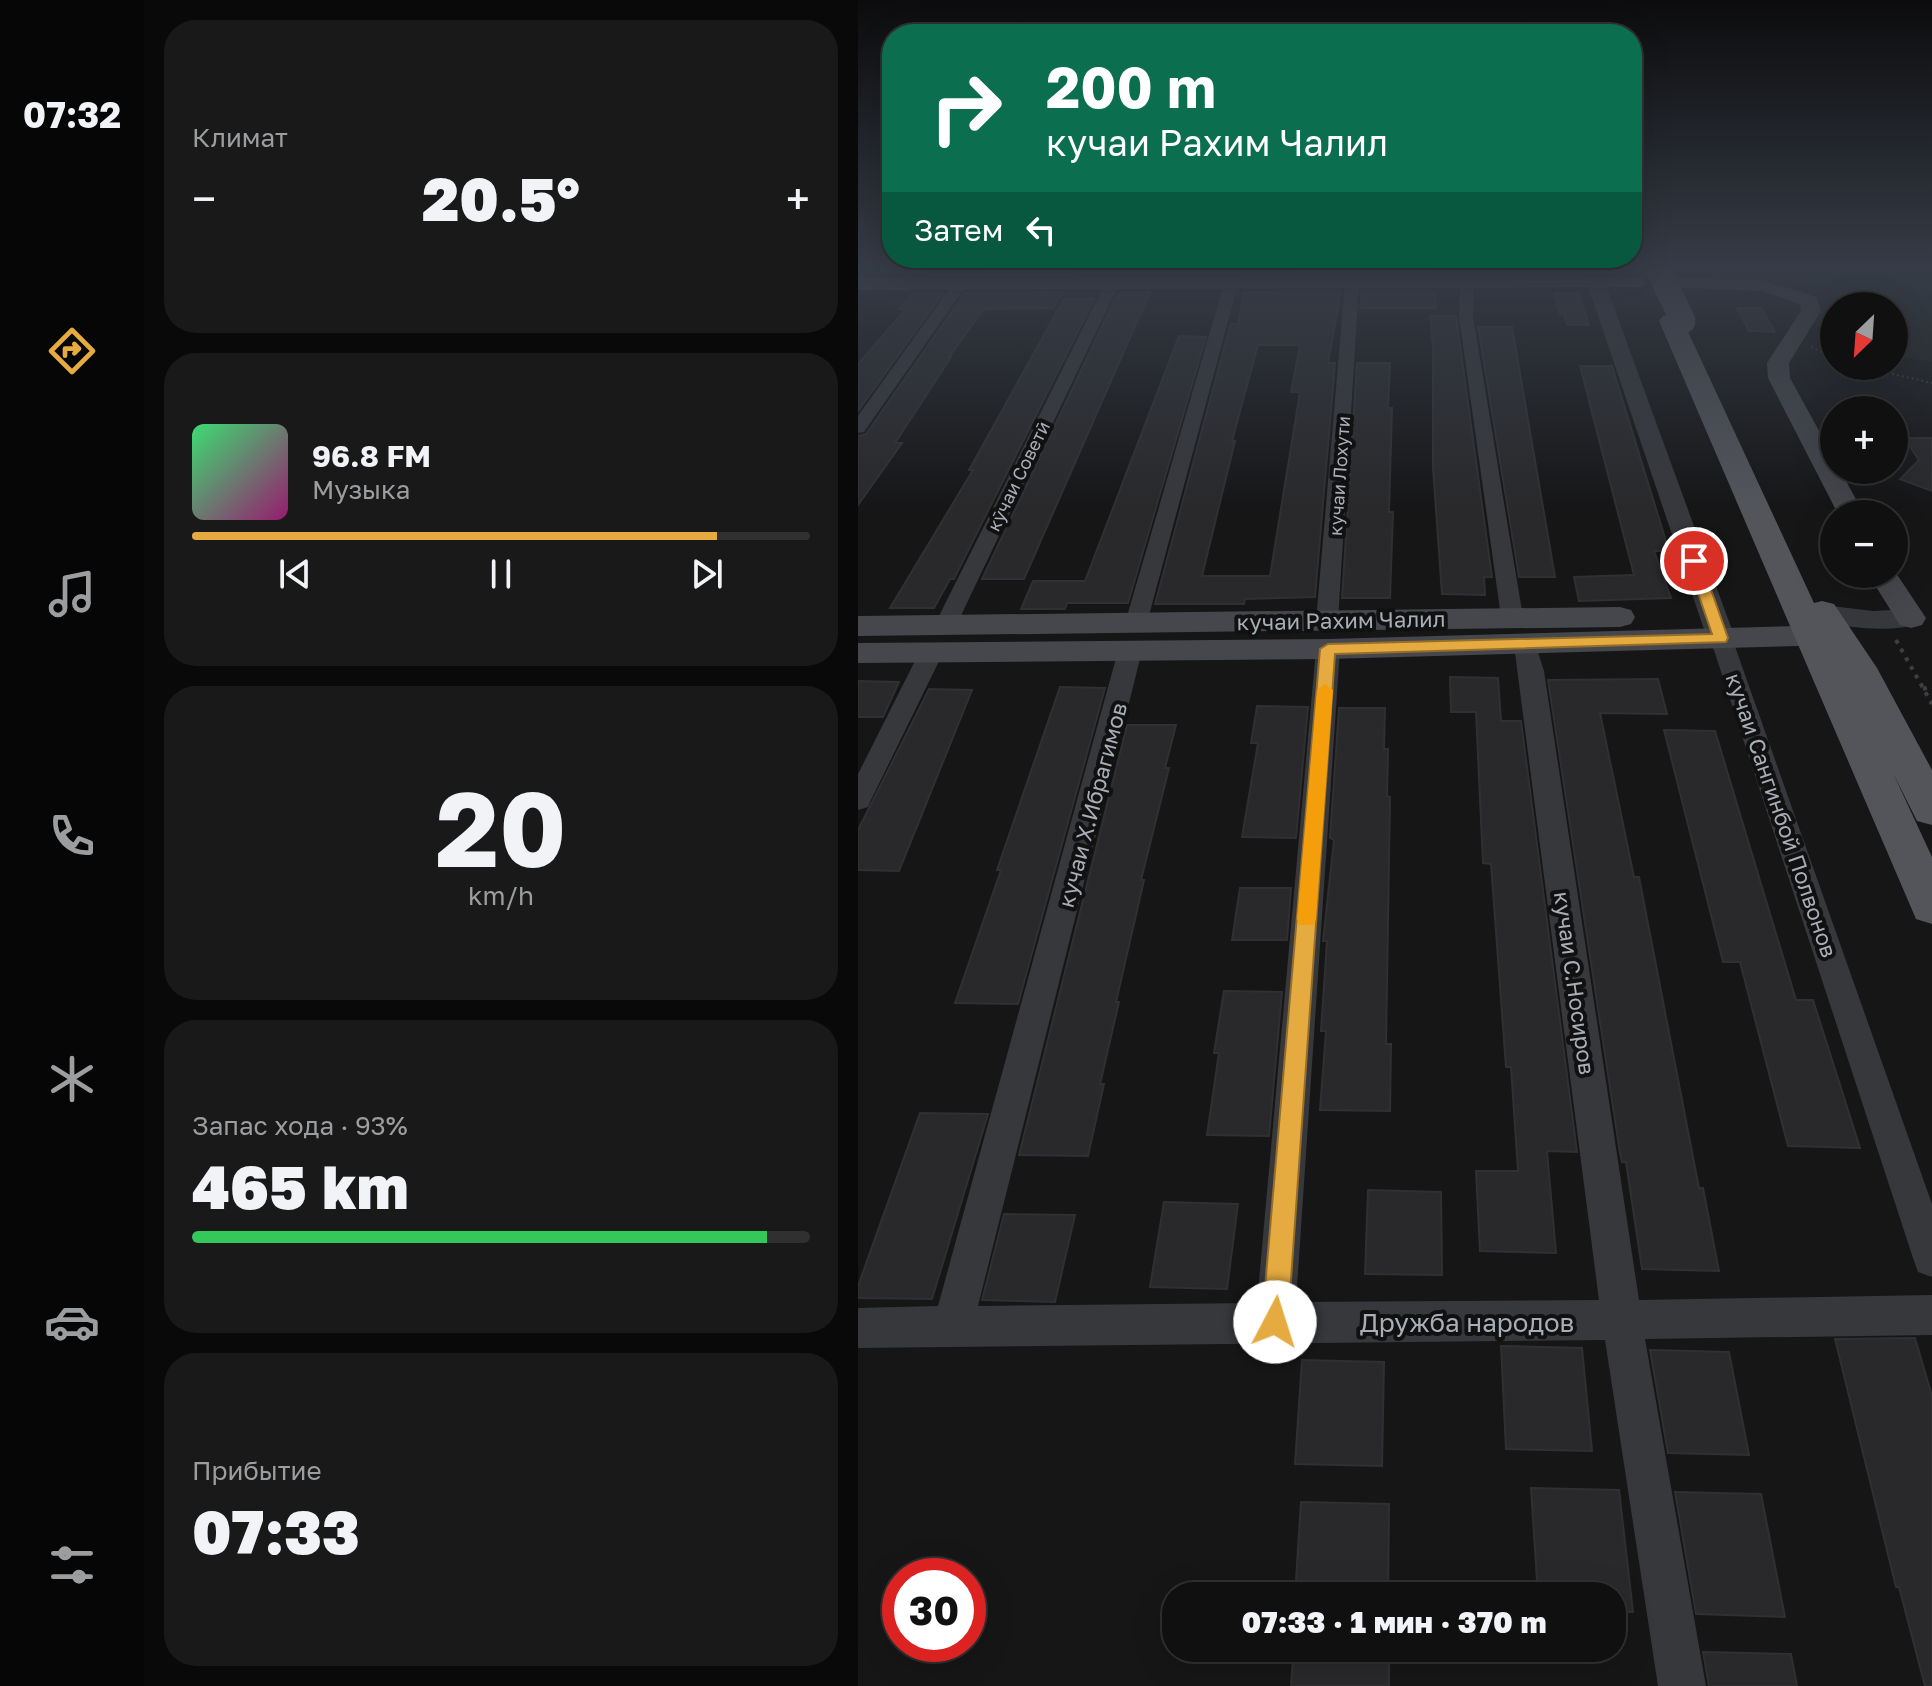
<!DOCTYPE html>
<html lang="ru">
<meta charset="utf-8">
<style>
:root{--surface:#101011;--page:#19191a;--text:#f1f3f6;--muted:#9c9d9f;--line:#303031;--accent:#e5ab40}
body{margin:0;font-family:"Golos Text",sans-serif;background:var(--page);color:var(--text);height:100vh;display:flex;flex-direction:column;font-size:30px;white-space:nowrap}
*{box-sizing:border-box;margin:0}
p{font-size:26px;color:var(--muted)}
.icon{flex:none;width:44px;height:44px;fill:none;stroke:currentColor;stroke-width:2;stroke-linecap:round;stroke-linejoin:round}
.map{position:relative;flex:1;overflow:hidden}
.side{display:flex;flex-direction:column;gap:20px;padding:20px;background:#090909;width:714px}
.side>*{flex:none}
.banner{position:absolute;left:24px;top:24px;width:760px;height:244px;border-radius:32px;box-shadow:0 8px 32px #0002,0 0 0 2px var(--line);background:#0b6e4f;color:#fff;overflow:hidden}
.needle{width:52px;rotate:205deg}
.tools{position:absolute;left:962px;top:292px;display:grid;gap:16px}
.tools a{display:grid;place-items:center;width:88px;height:88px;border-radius:50%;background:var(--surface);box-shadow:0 8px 32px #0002,0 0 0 2px var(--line);font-size:40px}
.speed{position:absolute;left:24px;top:1558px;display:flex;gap:16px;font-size:40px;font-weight:700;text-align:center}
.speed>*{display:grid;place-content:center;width:104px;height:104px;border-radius:50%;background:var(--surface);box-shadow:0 8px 32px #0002,0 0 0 2px var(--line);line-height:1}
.speed .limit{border:12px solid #d22;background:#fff;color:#111}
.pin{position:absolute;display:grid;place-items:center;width:68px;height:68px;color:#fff;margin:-34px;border:4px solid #fff;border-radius:50%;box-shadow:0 2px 8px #0007}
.me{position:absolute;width:88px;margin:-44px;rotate:5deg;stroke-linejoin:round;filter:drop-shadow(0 0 6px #0008)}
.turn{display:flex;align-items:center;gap:28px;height:168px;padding:0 32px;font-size:36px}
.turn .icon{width:104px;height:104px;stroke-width:2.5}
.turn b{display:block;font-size:56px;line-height:68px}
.then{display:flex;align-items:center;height:76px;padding:0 32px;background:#0003;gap:16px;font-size:30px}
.big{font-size:60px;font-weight:800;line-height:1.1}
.side .tile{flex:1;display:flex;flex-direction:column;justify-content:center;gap:12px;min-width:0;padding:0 28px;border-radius:32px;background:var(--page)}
.side .dial{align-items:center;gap:0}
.dial b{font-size:104px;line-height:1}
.song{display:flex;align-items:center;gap:24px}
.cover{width:96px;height:96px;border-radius:12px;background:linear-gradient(135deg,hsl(140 70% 55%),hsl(320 70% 35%))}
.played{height:8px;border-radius:4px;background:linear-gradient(90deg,var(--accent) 85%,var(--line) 85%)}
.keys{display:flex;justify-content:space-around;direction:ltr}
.heat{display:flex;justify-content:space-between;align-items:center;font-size:44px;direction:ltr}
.charge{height:12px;border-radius:6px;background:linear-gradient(90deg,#34c759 93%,var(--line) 0)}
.trip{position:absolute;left:304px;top:1582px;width:464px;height:80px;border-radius:32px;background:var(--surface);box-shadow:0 8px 32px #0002,0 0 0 2px var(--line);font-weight:800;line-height:80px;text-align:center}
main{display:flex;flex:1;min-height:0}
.tab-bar{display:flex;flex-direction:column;width:144px;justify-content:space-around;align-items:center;background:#060607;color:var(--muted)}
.tab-bar .icon{width:56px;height:56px}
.tab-bar .selected{color:var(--accent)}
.tab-bar b{font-size:36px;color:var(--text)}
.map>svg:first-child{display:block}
.green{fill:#1c221d}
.building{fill:#29292b;stroke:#303033;stroke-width:2;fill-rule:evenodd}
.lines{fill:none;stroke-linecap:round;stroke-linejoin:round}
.path-far1{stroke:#3d3f43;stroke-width:2;stroke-dasharray:2 3;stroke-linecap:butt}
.path{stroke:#3d3f43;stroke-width:4;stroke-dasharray:4 6;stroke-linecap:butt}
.service{fill:#37383c;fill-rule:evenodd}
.minor{fill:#37383c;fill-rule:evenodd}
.tertiary{fill:#37383c;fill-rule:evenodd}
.secondary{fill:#45474c;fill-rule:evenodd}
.primary{fill:#53555b;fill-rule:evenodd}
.primary-bridge{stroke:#53555b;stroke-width:25}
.route{fill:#e5ab40;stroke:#956f2a;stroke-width:2}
.slow{fill:#f59e0b}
.labels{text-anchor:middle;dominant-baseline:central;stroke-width:8;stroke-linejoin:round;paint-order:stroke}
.far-street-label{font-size:18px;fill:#a8adb6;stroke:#111112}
.street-label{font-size:22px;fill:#a8adb6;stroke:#111112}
.near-street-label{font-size:26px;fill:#a8adb6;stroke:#111112}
</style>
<main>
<nav class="tab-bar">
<b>07:32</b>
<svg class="icon selected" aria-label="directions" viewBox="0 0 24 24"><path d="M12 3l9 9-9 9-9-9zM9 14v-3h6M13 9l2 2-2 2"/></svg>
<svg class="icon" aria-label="music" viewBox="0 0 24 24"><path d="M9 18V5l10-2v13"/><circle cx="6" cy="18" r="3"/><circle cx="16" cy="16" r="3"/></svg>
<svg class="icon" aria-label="phone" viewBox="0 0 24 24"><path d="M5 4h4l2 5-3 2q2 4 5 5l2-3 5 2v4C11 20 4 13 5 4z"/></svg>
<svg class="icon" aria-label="climate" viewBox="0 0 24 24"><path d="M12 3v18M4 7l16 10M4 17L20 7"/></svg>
<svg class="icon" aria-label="car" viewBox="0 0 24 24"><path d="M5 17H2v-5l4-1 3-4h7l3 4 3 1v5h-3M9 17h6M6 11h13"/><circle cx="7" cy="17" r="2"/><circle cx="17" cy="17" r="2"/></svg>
<svg class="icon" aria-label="filters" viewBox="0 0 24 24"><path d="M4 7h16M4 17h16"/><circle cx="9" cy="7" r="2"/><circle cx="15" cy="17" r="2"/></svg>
</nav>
<section class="side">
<div class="tile"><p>Климат</p>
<div class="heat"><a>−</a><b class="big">20.5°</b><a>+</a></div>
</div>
<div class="tile">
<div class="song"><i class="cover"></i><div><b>96.8 FM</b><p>Музыка</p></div></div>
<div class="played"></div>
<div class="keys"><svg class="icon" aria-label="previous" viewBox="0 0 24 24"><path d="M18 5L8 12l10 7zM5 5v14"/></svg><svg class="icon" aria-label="pause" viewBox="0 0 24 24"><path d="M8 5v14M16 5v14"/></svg><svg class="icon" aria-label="next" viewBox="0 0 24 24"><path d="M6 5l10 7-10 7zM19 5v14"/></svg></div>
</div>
<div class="tile dial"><b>20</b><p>km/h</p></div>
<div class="tile"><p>Запас хода · 93%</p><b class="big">465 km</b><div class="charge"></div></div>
<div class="tile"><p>Прибытие</p><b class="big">07:33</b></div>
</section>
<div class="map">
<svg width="1074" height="1686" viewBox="0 0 1074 1686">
<rect width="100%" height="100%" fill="#161617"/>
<!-- green -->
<polygon class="green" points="860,271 1074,271 1074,362 1036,356 1036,306 976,306 976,346 964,344 953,285 861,277"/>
<!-- building -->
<g class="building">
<polygon points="124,271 217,271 215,275 70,275 122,274"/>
<rect x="437" y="271" width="138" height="3"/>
<path d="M483,291L470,363H477L457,597L387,599L386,604H297L369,337L373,324H380L386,292ZM400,345H442L433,392H442L412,576H344L377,441H374Z"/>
<polygon points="504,291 577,291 578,308 502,308"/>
<polygon points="205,292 195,308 126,309 91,357 93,357 37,443 44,443 0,505 0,436 8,434 107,293"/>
<polygon points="292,292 166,579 124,579 257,299 262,293"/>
<polygon points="55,293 85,293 0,411 0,364 48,309 41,309"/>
<polygon points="696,293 720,293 731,325 709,325 706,314 702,314"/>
<polygon points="206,299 236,299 96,579 92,579 76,608 32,608 115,470 111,470"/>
<polygon points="879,308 903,308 917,332 891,331"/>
<polygon points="572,316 598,316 634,577 626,577 627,595 584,594 575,468 575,347"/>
<polygon points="620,327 654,327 697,577 661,577"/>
<polygon points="321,336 348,337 270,603 209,603 207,609 163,609 175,581 227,581"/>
<polygon points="499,363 532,363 530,408 534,408 531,512 535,512 532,598 484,598"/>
<polygon points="722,366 754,366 811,551 796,551 813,598 721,601 716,577 776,575"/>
<polygon points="1046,438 1074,438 1074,491 1042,479 1061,460"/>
<polygon points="592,677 640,678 643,721 663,721 719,1152 689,1151 698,1253 622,1251 618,1171 660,1171 653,1067 648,1067 633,864 625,863 618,712 593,712"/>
<polygon points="800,679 809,714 742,713 776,877 781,877 841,1188 845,1188 861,1271 784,1269 768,1162 764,1162 762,1153 690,680"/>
<polygon points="0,681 41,682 25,717 0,717"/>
<polygon points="202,687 247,688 160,1004 97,1003 143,870 139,870"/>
<polygon points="71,689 114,690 41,871 0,870 0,830"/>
<polygon points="399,706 450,707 438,838 384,837 400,743 393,743"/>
<polygon points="481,708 527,708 526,749 530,749 529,796 532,797 528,1044 533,1044 532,1111 462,1110 468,1031 463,1031 469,941 465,941 476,840 472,838"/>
<polygon points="269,725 318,725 307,768 311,768 283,880 286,880 258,1002 261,1002 242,1084 246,1084 230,1156 161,1155"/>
<polygon points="806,730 857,731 938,1000 955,1000 1002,1148 930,1146 882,962 865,962"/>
<polygon points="382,888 433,888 429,940 374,940"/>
<polygon points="366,991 424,992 411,1136 349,1135 361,1053 356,1053"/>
<polygon points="62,1113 130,1114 74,1299 0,1298 0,1286"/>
<polygon points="510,1190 583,1192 584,1275 507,1274"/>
<polygon points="306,1202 380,1204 369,1289 292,1287"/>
<polygon points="146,1214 217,1215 197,1302 124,1300"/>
<polygon points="1057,1338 1074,1396 1074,1686 1067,1686 1041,1587 1038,1587 977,1339"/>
<polygon points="643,1346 724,1348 734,1451 648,1449"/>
<polygon points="792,1350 871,1352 891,1455 810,1453"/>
<polygon points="444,1360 526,1362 524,1466 437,1464"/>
<polygon points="673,1488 761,1490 775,1612 754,1612 754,1596 680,1596"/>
<polygon points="817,1492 903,1494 927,1617 838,1614"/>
<polygon points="443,1502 531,1504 530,1596 437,1596"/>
<polygon points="845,1652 933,1654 939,1686 851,1686"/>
<polygon points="435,1659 531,1662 531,1686 433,1686"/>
</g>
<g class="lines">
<!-- path-far1 -->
<g class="path-far1">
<polyline points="953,347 976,358"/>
<polyline points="1000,366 1074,383"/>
</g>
<!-- path -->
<g class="path">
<polyline points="1038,640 1074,704"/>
<polyline points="1065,689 1074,686"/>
</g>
<!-- service -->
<polygon class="service" points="853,271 860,271 864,285 860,285"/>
<!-- minor -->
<g class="minor">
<polygon points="609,279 616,283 615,316 665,617 662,622 646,622 643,617 601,316 602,283"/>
<polygon points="102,280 109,284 6,432 0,433 0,416 97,281"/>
<polygon points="254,280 261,284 98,626 95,631 79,631 76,626 247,284"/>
<polygon points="373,280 380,284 289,623 286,628 270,628 267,623 366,284"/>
<polygon points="494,280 501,284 480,621 477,626 461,626 458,621 487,284"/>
<polygon points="863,631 871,633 874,638 1074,1204 1074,1277 1060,1272 1055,1258 852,638 855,633"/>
<polygon points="668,638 676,640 686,671 781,1300 1074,1295 1074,1335 787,1339 848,1686 800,1686 747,1340 0,1348 0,1308 80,1306 260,651 264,646 280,646 284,651 120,1306 399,1303 458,649 462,644 478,644 482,649 438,1302 741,1300 656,645 660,640"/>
<polygon points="73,645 81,648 85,653 13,800 10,807 0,810 0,774 61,653 65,648"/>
</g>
<!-- tertiary -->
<g class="tertiary">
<polygon points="738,278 747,283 877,638 873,644 863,647 853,644 849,638 729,283"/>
<path d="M965,605L1015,611L1053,609L1063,612L1067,618L1063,624C1029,633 989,628 955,619L951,613L955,607Z"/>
</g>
<!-- secondary -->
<g class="secondary">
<polygon points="778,277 785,279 788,283 785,287 0,290 0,278"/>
<polygon points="819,277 904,280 958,297 963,311 931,363 932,378 976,458 976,470 982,470 1006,514 980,514 910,378 909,363 943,311 942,304 904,291 812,287 809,283 812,279"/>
<polygon points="1036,570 1068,618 1064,625 1053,628 1042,625 1010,574 1036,574"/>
<polygon points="762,607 773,610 777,617 773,624 762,627 0,636 0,616"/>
<polygon points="977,625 988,628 992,635 988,642 977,645 470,659 0,663 0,643 470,639"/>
</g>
<!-- primary -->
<polygon class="primary" points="813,314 821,316 825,321 956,603 964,601 976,604 1019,668 1074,770 1074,825 1059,821 1035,773 1074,857 1074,924 1058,919 801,321 805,316"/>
<!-- primary-bridge -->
<polyline class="primary-bridge" points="801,271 825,321"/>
</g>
<!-- sky -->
<linearGradient id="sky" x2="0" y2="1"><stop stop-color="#0c0c0d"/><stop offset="0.53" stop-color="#363c47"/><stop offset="1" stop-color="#363c47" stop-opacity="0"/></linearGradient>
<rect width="1074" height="507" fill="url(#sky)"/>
<!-- route -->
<polygon class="route" points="836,557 843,561 870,638 868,642 477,654 430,1322 426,1331 417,1335 408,1331 404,1322 462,649 470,644 854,634 829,561"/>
<!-- slow -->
<polygon class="slow" points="467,684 475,690 458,919 456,925 442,925 439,919 459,690"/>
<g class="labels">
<!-- far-street labels -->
<g class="far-street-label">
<text transform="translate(160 476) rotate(-64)">кӯчаи Советӣ</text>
<text transform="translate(481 476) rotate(-86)">кучаи Лохути</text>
</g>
<!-- street labels -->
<g class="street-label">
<text transform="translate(483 620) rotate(-1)">кучаи Рахим Чалил</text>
<text transform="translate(234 805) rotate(-75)">кучаи Х.Ибрагимов</text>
<text transform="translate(924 815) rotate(71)">кучаи Сангинбой Полвонов</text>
<text transform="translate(717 983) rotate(82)">кучаи С.Носиров</text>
</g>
<!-- near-street labels -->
<g class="near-street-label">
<text x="609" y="1322">Дружба народов</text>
</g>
</g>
</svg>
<div class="tools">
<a><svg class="needle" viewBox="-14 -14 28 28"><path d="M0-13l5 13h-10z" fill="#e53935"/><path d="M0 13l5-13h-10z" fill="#9c9d9f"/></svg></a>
<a>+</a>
<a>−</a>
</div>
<div class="speed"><div class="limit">30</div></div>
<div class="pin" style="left:836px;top:561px;background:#d93025"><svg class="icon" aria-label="arrive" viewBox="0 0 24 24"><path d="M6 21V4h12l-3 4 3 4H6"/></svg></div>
<svg class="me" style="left:417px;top:1322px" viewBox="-20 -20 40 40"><circle r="19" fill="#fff"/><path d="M0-13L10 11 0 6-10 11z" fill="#e5ab40"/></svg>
<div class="trip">07:33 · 1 мин · 370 m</div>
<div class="banner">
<div class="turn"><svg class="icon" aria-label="right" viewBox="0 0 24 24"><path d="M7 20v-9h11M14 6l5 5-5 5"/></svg><div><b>200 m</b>кучаи Рахим Чалил</div></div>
<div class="then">Затем<svg class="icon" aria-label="left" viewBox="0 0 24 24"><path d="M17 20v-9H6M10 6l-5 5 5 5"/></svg></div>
</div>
</div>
</main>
